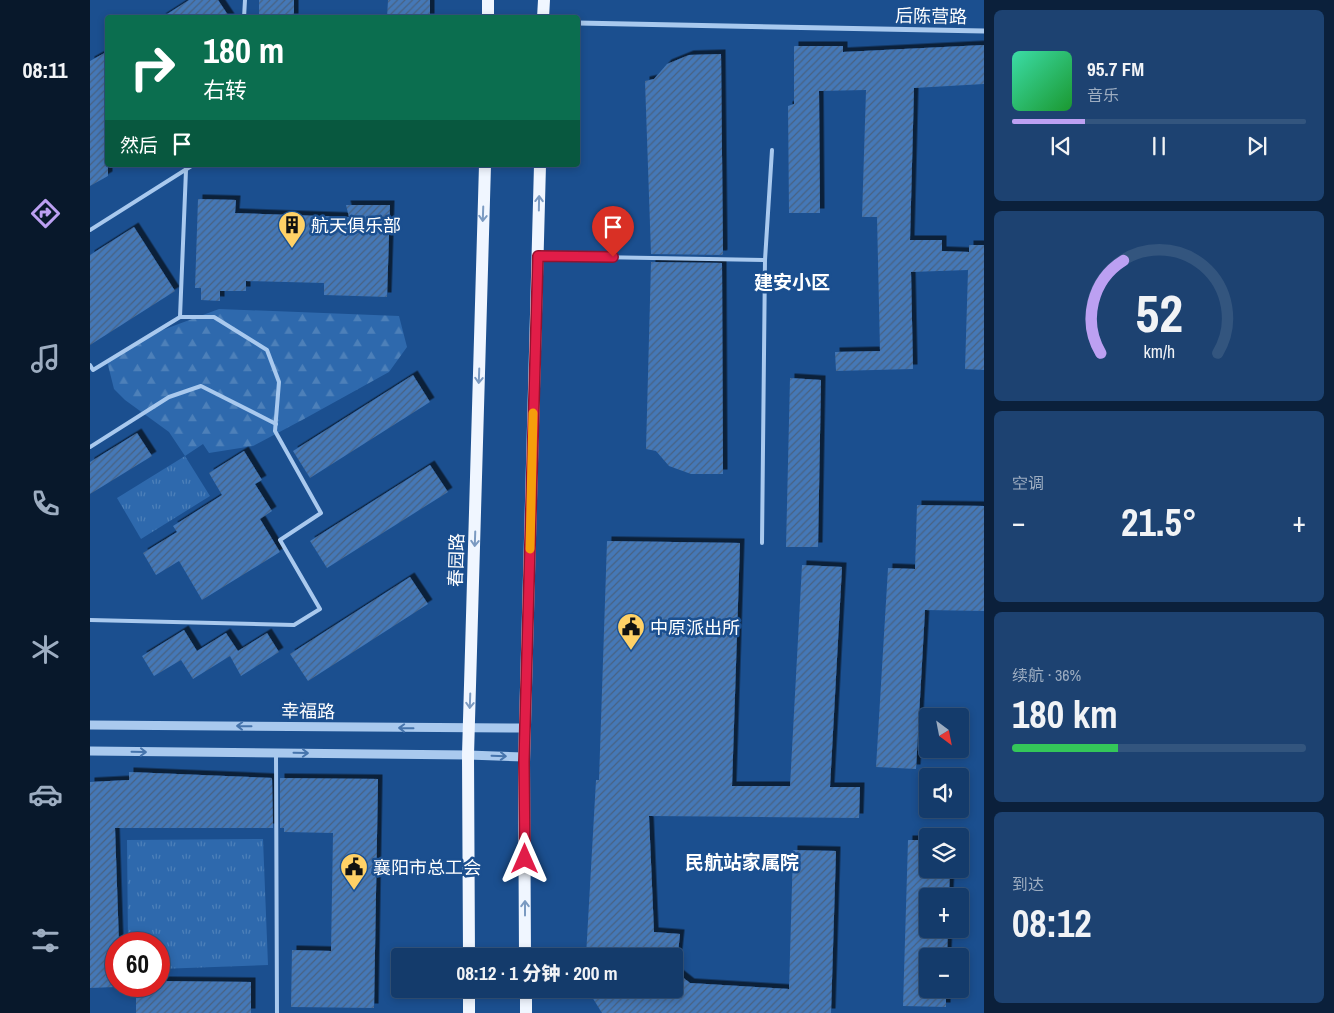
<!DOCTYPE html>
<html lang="zh">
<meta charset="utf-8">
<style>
:root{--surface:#143b6b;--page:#1d4271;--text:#f1f3f6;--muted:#9dadc1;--line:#33557e;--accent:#bca0f2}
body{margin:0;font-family:"Archivo Narrow","Noto Sans SC",sans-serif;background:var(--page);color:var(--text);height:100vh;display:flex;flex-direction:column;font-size:19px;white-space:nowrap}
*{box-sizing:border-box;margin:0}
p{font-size:16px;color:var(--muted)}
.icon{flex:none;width:28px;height:28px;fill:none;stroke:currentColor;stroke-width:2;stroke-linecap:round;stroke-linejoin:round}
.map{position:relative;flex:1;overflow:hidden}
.details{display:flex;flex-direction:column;gap:10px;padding:10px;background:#0b203b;width:350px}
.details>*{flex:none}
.banner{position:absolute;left:15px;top:15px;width:475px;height:152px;border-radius:5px;box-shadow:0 2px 8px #0003,0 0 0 1px var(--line);background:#0b6e4f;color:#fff;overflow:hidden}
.needle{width:32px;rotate:148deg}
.fabs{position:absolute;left:829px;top:708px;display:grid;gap:10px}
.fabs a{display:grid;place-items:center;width:50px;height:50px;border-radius:5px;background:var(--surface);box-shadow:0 2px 8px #0003,0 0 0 1px var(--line);font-size:25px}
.speed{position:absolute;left:15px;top:932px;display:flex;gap:10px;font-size:25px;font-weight:700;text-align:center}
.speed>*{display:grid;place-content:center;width:65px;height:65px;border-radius:50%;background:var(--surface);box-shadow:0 2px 8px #0003,0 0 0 1px var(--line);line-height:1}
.speed .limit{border:8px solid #d22;background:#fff;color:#111}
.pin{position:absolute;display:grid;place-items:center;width:42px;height:42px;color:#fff;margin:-51px -21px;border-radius:50% 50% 50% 0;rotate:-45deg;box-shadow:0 0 5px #0007}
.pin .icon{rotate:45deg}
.me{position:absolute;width:55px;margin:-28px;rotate:0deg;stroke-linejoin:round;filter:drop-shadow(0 0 4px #0008)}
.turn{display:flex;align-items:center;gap:18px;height:105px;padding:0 15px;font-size:22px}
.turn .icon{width:65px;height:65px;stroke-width:2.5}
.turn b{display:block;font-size:35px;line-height:42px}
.then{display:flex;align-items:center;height:48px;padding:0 15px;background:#0003;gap:10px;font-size:19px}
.big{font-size:38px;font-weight:800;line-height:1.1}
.details .card{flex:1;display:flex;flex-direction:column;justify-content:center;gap:8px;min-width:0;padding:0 18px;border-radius:8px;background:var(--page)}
.details .dial{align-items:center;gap:0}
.dial svg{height:130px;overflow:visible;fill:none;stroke:var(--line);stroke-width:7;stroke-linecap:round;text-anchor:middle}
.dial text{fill:var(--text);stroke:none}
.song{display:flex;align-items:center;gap:15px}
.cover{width:60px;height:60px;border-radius:8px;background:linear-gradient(135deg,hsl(160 70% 55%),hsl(130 70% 35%))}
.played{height:5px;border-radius:2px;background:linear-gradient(90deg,var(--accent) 25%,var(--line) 25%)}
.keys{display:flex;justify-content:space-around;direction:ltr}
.heat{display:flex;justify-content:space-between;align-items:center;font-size:28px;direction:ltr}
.charge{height:8px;border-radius:4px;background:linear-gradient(90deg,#34c759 36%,var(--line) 0)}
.trip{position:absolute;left:301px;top:948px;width:292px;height:50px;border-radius:5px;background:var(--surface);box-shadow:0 2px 8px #0003,0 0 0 1px var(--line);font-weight:800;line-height:50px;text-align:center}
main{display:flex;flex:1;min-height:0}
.tab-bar{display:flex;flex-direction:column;width:90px;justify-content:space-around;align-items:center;background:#08182b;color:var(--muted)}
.tab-bar .icon{width:35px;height:35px}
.tab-bar .selected{color:var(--accent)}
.tab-bar b{font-size:22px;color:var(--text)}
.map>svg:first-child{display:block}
.forest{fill:url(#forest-firs)}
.park{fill:url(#park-tufts)}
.building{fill:url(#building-hatch);filter:url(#shadow)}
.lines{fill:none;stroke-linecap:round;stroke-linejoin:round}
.service{stroke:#a9c9ee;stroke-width:4}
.minor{stroke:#a9c9ee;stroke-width:5}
.tertiary{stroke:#a9c9ee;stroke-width:9}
.primary{stroke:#f0f6ff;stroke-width:12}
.oneway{stroke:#7b9ac1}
.oneway2{stroke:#4674ac}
.route-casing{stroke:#92132f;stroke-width:12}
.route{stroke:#e11d48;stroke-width:9}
.slow{stroke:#f59e0b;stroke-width:9}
.labels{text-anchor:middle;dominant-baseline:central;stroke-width:5;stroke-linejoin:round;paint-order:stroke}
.street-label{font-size:18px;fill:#fff;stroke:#1b4f8f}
.poi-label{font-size:18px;fill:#fff;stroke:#1b4f8f;text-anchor:start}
.neighbourhood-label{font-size:19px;font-weight:bold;fill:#fff;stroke:#1b4f8f}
</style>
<main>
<nav class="tab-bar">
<b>08:11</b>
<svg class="icon selected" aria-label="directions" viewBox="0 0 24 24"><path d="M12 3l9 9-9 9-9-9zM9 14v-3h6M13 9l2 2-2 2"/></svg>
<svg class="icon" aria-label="music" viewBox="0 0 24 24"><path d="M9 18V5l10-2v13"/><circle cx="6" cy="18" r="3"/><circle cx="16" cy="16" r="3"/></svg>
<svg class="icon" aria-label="phone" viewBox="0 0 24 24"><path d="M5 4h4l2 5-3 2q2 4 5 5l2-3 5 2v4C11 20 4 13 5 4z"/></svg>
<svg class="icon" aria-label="climate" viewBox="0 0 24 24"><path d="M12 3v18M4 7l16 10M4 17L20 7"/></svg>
<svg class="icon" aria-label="car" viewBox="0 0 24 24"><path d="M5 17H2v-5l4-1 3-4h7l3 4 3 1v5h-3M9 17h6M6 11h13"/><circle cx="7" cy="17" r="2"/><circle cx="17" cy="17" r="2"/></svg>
<svg class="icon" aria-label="filters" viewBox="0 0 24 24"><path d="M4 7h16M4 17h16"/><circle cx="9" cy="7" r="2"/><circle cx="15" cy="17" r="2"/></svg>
</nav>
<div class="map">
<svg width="894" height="1013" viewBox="0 0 894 1013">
<defs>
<pattern id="forest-firs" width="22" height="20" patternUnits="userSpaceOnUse" patternTransform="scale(1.25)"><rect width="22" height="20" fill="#2e69ad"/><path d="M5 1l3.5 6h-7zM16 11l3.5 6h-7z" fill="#4d80b9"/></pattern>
<pattern id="park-tufts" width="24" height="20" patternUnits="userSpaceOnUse" patternTransform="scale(1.25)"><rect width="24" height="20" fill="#2e69ad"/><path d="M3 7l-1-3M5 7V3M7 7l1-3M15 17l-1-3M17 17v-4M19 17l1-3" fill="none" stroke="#4d80b9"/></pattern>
<pattern id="building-hatch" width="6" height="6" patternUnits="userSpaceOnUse" patternTransform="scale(1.25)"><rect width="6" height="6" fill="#4478b7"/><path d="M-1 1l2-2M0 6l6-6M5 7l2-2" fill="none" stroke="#486282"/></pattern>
<filter id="shadow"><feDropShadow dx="4.5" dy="-4.5" stdDeviation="0" flood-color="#0009"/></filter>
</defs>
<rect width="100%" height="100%" fill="#1b4f8f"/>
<!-- forest -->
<polygon class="forest" points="129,309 309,316 317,347 299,372 214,419 163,446 119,453 113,444 95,456 79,432 35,400 24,389 17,361 59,335"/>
<!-- park -->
<g class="park">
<polygon points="95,456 120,496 51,539 27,498"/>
<polygon points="173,839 178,965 69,969 69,944 38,944 37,840"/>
</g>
<!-- building -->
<g class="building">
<polygon points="99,0 128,0 140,18 71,18"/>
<rect x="169" y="0" width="35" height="18"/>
<polygon points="298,0 340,0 340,18 297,18"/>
<polygon points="894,45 894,84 824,88 820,240 852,240 852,251 879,252 879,245 894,245 894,370 875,369 878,270 821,272 823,369 746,371 745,352 790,351 787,217 772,217 776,90 729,91 730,213 699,213 698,106 704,104 704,46 753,46 753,52"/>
<polygon points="18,51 18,176 0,186 0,61"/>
<polygon points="631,54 633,254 632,255 561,254 555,81 564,79 577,64 599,55"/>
<polygon points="108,199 146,200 145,213 259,217 256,205 300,205 297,297 234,295 234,283 156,281 156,291 130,291 130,301 111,300 111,288 105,288"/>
<polygon points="44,227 85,291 0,345 0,255"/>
<polygon points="561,262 632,263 633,474 601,474 579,466 566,451 556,449"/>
<polygon points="323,375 340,402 220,478 203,451"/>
<polygon points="700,378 731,380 728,547 696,547"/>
<polygon points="47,433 62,456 0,494 0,462"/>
<polygon points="154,451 172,480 165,484 182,511 170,519 190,552 112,600 89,561 66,575 53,553 87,532 83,526 132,495 119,473"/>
<polygon points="340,465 358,492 237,568 220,541"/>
<polygon points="827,505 894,506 894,611 835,610 826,769 786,767 798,568 825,569"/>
<polygon points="517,541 650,543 642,786 700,786 712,565 752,567 740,787 770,787 769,818 559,816 564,932 590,934 586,972 600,983 699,989 703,850 746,851 741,1013 512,1013 497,989 585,989 585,956 496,956 506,780 509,780"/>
<polygon points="320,577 338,604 218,681 200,654"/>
<polygon points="94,630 107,651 136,633 148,651 177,633 189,652 151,676 140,656 103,679 91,660 64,676 52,656"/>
<polygon points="39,772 182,778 183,828 25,828 29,944 26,944 26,987 0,988 0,782 39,780"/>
<polygon points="190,778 288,779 284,1008 201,1007 202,950 241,951 243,833 194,832 194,828 190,828"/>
<polygon points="818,840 838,840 838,869 860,869 859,896 838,896 838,929 858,929 857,956 838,956 838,989 856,989 856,1007 813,1006"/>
<polygon points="69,981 161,982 161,1013 46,1013 46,986 69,986"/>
</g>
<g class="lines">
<!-- service -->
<g class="service">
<polyline points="154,18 155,0"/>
<polyline points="0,230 103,165"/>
<polyline points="450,256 675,260 672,543"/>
<polyline points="675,260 682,150"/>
<polyline points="0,365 3,370 90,317"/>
<polyline points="0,447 79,397 111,386 186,424"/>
<polyline points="0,620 204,625 230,609 190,540 231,513 185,431 189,382 177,350 124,317 90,317 96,170"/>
<polyline points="186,753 187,1013"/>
</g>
<!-- minor -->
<polyline class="minor" points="488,23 894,31"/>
<!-- tertiary -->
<g class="tertiary">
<polyline points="0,725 435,728"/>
<polyline points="0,751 378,755 434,757"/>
</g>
<!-- primary -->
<g class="primary">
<polyline points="398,18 398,0"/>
<polyline points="453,18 454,0"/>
<polyline points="379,956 378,755 395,165"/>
<polyline points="435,956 434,762 450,165"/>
<polyline points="379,989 379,1013"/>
<polyline points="436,989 436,1013"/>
</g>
</g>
<!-- one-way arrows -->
<defs><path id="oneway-shaft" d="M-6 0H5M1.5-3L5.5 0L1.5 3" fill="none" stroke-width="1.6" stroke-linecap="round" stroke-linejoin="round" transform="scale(1.25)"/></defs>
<g class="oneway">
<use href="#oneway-shaft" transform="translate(449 203) rotate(-89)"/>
<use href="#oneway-shaft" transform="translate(393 214) rotate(92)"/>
<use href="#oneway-shaft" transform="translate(389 376) rotate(92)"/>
<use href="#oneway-shaft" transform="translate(385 539) rotate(92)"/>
<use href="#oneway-shaft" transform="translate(380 701) rotate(92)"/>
<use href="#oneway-shaft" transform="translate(435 908) rotate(-90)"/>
</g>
<g class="oneway2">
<use href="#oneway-shaft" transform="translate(154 726) rotate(-179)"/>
<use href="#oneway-shaft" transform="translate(316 728) rotate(-179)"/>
<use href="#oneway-shaft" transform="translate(49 752) rotate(1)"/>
<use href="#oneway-shaft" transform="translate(211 753) rotate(1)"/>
<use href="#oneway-shaft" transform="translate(409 756) rotate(2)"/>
</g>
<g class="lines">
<defs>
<polyline id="route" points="435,859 434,762 448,256 523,257"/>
</defs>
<!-- route casing -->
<use href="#route" class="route-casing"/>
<!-- route -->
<use href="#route" class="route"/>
<!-- slow -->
<polyline class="slow" points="440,549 443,413"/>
</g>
<!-- icons -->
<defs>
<symbol id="building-pin" viewBox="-11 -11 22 30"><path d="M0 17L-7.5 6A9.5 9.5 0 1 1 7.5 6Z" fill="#ffd166" stroke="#1b4f8f"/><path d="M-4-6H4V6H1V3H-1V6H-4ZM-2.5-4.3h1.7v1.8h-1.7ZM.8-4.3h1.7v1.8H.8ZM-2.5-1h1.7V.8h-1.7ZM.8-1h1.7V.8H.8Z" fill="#111"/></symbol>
<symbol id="civic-pin" viewBox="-11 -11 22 30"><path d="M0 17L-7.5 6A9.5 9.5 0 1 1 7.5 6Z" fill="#ffd166" stroke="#1b4f8f"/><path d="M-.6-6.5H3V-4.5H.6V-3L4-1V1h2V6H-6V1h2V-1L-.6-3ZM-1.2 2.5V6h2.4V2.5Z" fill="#111"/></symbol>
</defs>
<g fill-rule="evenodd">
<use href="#building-pin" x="186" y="209" width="32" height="43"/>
<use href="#civic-pin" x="525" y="611" width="32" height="43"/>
<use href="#civic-pin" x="248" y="851" width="32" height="43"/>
</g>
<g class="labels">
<!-- street labels -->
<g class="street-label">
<text transform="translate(841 16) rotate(1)">后陈营路</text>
<text transform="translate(366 560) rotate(-88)">春园路</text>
<text transform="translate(218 711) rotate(1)">幸福路</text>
</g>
<!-- poi labels -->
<g class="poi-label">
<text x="221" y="225">航天俱乐部</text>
<text x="560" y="627">中原派出所</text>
<text x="283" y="867">襄阳市总工会</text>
</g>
<!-- neighbourhood labels -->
<g class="neighbourhood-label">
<text x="702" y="282">建安小区</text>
<text x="652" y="862">民航站家属院</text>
</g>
</g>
</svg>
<div class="fabs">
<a><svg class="needle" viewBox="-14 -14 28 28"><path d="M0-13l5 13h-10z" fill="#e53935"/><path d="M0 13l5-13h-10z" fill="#9dadc1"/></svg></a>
<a><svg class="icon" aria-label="sound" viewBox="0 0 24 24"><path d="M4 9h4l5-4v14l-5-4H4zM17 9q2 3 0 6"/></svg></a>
<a><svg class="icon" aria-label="layers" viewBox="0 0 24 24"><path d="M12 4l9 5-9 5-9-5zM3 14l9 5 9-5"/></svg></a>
<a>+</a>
<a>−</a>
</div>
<div class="speed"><div class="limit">60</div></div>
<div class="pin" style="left:523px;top:257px;background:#d93025"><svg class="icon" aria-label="arrive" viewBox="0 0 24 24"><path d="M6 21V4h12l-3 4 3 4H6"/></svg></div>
<svg class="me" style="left:435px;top:859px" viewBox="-20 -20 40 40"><path d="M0-17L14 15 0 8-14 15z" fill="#e11d48" stroke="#fff" stroke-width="4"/></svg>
<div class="trip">08:12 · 1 分钟 · 200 m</div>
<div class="banner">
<div class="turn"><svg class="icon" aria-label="right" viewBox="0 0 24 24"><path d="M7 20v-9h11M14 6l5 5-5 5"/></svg><div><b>180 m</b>右转</div></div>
<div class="then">然后<svg class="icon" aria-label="arrive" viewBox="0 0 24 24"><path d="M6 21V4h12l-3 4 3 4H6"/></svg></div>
</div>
</div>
<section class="details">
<div class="card">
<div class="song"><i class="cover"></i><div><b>95.7 FM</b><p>音乐</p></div></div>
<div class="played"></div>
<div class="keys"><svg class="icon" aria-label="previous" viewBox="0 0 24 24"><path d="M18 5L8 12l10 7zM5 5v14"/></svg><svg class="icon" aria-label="pause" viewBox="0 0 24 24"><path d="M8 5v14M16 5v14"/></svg><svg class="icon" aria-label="next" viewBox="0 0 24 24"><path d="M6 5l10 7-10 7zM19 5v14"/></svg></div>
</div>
<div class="card dial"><svg viewBox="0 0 100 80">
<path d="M14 69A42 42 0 1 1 86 69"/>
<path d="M14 69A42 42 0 0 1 28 12" stroke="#bca0f2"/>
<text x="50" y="56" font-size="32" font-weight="700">52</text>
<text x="50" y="72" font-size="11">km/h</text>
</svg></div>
<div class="card"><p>空调</p>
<div class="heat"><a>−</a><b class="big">21.5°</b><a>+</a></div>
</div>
<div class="card"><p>续航 · 36%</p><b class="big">180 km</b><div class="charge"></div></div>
<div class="card"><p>到达</p><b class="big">08:12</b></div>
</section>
</main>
